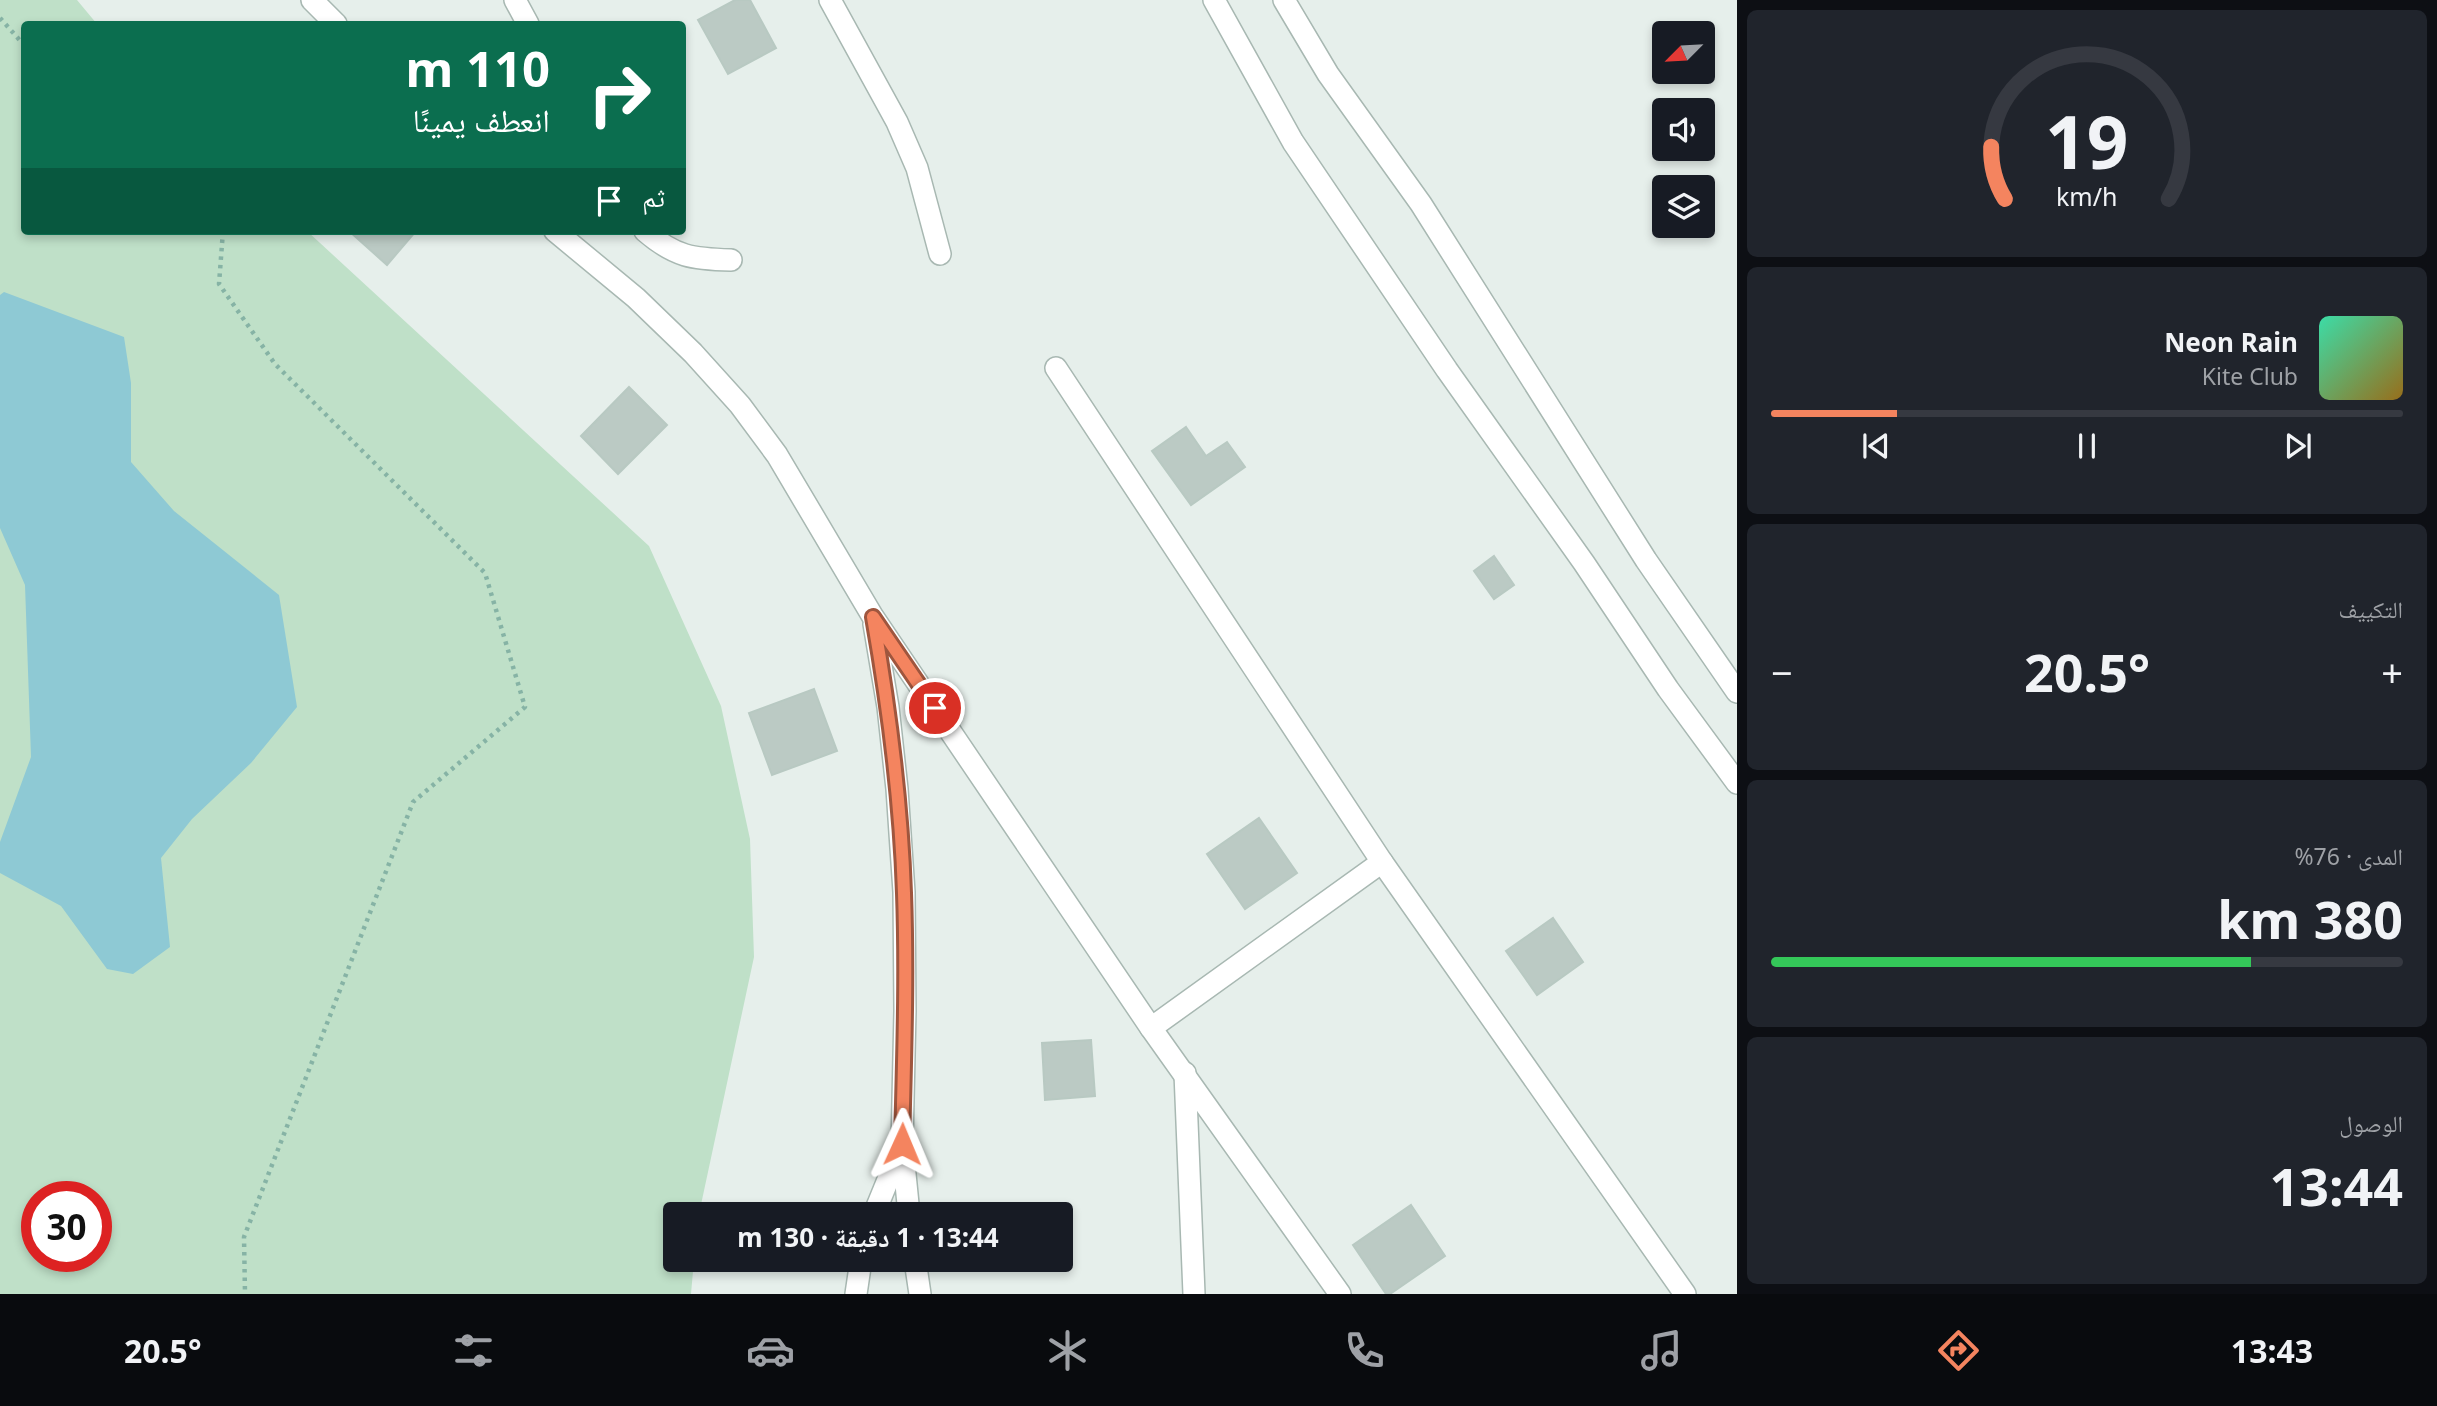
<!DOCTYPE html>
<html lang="ar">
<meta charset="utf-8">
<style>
:root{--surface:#171b24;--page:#20242c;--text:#f1f3f6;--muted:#9ea1a6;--line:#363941;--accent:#f4845f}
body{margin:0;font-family:"Noto Sans","Noto Naskh Arabic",sans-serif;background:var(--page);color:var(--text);direction:rtl;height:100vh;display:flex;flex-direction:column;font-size:26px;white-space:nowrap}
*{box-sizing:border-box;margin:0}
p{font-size:23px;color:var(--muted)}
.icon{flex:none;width:38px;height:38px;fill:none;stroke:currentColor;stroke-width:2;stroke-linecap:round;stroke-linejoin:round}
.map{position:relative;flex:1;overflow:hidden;direction:ltr}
.panel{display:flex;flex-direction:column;gap:10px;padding:10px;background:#0d0f14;width:700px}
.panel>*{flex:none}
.guide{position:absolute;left:21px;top:21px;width:665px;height:214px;border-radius:7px;box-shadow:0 4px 10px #0003;direction:rtl;background:#0b6e4f;color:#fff;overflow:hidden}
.needle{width:46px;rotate:246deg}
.buttons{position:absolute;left:1652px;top:21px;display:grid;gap:14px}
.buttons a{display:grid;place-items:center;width:63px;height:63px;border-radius:7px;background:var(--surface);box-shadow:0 4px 10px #0003;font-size:35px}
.speed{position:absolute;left:21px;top:1181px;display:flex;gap:14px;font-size:35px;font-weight:700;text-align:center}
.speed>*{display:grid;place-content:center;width:91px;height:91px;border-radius:50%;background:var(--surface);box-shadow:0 4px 10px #0003;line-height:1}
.speed .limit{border:10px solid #d22;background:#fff;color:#111}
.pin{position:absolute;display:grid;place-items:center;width:60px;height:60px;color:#fff;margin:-30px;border:4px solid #fff;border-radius:50%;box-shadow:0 2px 7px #0007}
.me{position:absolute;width:77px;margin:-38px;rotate:1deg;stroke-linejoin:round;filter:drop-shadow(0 0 5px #0008)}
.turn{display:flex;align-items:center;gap:24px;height:147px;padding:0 21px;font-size:32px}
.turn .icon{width:91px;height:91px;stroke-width:2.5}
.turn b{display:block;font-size:49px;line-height:60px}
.then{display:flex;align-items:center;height:66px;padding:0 21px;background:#0003;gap:14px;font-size:26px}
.big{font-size:52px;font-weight:700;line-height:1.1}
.panel .widget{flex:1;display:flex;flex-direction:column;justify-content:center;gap:10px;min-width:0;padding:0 24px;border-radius:10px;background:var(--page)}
.panel .dial{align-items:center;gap:0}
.dial svg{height:182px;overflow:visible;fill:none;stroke:var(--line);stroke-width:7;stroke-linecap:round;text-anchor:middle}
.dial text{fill:var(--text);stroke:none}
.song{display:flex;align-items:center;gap:21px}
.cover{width:84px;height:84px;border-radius:10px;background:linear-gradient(135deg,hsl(160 70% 55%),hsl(40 70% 35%))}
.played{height:7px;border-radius:4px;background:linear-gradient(90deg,var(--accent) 20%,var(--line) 20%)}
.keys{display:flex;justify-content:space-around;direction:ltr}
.heat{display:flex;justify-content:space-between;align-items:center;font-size:38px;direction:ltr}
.charge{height:10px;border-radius:5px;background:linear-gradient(90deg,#34c759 76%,var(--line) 0)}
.trip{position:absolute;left:663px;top:1202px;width:410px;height:70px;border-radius:7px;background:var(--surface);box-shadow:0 4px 10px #0003;font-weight:700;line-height:70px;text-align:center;direction:rtl}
.tabs{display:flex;height:112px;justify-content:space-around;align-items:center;background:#090b0e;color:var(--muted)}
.tabs .icon{width:49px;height:49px}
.tabs .active{color:var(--accent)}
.tabs b{font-size:32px;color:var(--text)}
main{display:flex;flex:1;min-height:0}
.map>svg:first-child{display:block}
.green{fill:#bfe0c8;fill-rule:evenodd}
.water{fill:#8ec9d4}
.building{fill:#bbcac4;stroke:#b8c9c2;stroke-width:2}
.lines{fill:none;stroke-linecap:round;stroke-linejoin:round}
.minor-casing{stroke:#a8b8b2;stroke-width:24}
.path{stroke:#86b3a5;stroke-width:4.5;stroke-dasharray:3.5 5;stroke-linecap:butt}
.minor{stroke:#fff;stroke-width:21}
.route-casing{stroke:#9f563e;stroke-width:18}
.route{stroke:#f4845f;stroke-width:12}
</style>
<main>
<section class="panel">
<div class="widget dial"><svg viewBox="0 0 100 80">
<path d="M14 69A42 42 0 1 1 86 69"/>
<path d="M14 69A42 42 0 0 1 8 46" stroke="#f4845f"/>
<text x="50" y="56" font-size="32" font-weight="700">19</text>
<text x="50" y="72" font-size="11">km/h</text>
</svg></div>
<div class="widget">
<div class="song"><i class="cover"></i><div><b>Neon Rain</b><p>Kite Club</p></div></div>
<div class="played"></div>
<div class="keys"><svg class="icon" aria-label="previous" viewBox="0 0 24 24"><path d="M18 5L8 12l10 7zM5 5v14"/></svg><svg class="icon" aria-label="pause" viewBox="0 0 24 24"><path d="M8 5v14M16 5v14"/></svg><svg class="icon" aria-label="next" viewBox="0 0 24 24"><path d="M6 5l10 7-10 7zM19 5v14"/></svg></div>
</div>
<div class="widget"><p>التكييف</p>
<div class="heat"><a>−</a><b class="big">20.5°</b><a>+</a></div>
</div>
<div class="widget"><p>المدى · 76%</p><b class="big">380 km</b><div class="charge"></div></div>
<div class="widget"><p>الوصول</p><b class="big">13:44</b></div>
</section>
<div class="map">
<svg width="1737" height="1294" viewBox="0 0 1737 1294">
<rect width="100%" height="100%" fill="#e6efeb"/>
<!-- green -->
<path class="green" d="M0,0H77L97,24H24V231H307L649,546L721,706L750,839L754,957L699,1214H676V1260H694L691,1294H0ZM37,1197H96V1256H37Z"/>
<!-- water -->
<polygon class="water" points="4,292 124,337 131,383 131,462 174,511 279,595 297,707 251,763 192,819 161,858 170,947 133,974 107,969 61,906 0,873 0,842 31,757 25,585 0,528 0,295"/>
<!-- building -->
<g class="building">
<polygon points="735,0 750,0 776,48 728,74 698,20"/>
<polygon points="349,231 416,231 387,265"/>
<polygon points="629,387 667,425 618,474 581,436"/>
<polygon points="1186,427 1206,456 1227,442 1245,467 1191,505 1152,451"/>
<polygon points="1494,556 1514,585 1494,599 1474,571"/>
<polygon points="814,689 837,751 772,775 749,713"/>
<polygon points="1259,818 1297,873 1245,909 1207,854"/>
<polygon points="1553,918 1583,962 1537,995 1506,951"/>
<polygon points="1091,1040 1095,1096 1045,1100 1042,1043"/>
<polygon points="1411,1205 1445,1256 1390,1294 1386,1294 1353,1245"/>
</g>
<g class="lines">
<defs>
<g id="minor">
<polyline points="312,0 336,24"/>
<polyline points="515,0 528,24"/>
<polyline points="830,0 897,122 917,168 940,254"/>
<polyline points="1214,0 1293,142 1447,370 1584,563 1668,689 1737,783"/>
<polyline points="1284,0 1328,74 1421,204 1646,560 1737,692"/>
<polyline points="555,231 636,298 693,353 740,405 777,455 873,617 1151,1028 1340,1294"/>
<path d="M645,231C675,257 693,259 731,260"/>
<polyline points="1056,368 1382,862 1685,1294"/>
<polyline points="874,624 888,707 897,789 904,892 905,1011 902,1144 909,1214"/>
<polyline points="1151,1028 1382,862"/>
<polyline points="1185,1073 1194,1294"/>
<polyline points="874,1214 901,1148"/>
<polyline points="915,1260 920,1294"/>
<polyline points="856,1294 861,1260"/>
</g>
</defs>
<!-- minor casing -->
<use href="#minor" class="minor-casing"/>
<!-- path -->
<g class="path">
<polyline points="0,18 24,45"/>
<polyline points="223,231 219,284 275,364 485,573 525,707 413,802 244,1237 245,1294"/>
</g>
<!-- minor -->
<use href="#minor" class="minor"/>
</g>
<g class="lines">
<defs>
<path id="route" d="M902,1144C904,1061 907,977 904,893C901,800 889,708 873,617L935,708"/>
</defs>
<!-- route casing -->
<use href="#route" class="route-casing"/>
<!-- route -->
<use href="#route" class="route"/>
</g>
</svg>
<div class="buttons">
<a><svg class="needle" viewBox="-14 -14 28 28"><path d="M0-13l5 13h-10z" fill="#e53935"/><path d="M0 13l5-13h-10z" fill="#9ea1a6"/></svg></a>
<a><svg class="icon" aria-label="sound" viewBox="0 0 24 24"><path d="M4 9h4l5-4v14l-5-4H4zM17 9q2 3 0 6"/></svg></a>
<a><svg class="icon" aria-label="layers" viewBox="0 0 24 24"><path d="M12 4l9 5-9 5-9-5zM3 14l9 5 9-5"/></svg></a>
</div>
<div class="speed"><div class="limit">30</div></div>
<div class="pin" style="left:935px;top:708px;background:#d93025"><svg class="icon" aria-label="arrive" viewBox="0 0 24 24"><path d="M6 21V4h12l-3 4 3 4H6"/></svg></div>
<svg class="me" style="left:902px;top:1144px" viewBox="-20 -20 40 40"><path d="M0-17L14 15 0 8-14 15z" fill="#f4845f" stroke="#fff" stroke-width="4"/></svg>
<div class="trip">13:44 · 1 دقيقة · 130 m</div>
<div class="guide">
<div class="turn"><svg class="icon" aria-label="right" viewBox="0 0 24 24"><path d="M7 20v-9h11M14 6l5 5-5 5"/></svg><div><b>110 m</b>انعطف يمينًا</div></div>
<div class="then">ثم<svg class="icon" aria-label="arrive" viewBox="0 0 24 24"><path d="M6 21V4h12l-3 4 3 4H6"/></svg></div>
</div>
</div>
</main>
<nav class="tabs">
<b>13:43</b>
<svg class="icon active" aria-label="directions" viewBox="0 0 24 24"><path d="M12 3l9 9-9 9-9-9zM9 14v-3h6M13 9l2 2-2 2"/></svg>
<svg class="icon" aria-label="music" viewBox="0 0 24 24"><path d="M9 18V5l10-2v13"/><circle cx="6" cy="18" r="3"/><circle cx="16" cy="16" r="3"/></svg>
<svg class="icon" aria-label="phone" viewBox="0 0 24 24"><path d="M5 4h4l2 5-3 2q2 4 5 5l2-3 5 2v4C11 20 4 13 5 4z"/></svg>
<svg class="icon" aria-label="climate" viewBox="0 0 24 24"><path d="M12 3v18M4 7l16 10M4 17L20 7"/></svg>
<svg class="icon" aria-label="car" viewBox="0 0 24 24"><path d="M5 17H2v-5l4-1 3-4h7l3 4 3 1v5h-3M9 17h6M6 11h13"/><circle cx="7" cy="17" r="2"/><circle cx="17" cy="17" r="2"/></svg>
<svg class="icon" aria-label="filters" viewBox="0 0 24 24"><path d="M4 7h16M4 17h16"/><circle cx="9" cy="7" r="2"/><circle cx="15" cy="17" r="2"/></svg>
<b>20.5°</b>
</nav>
